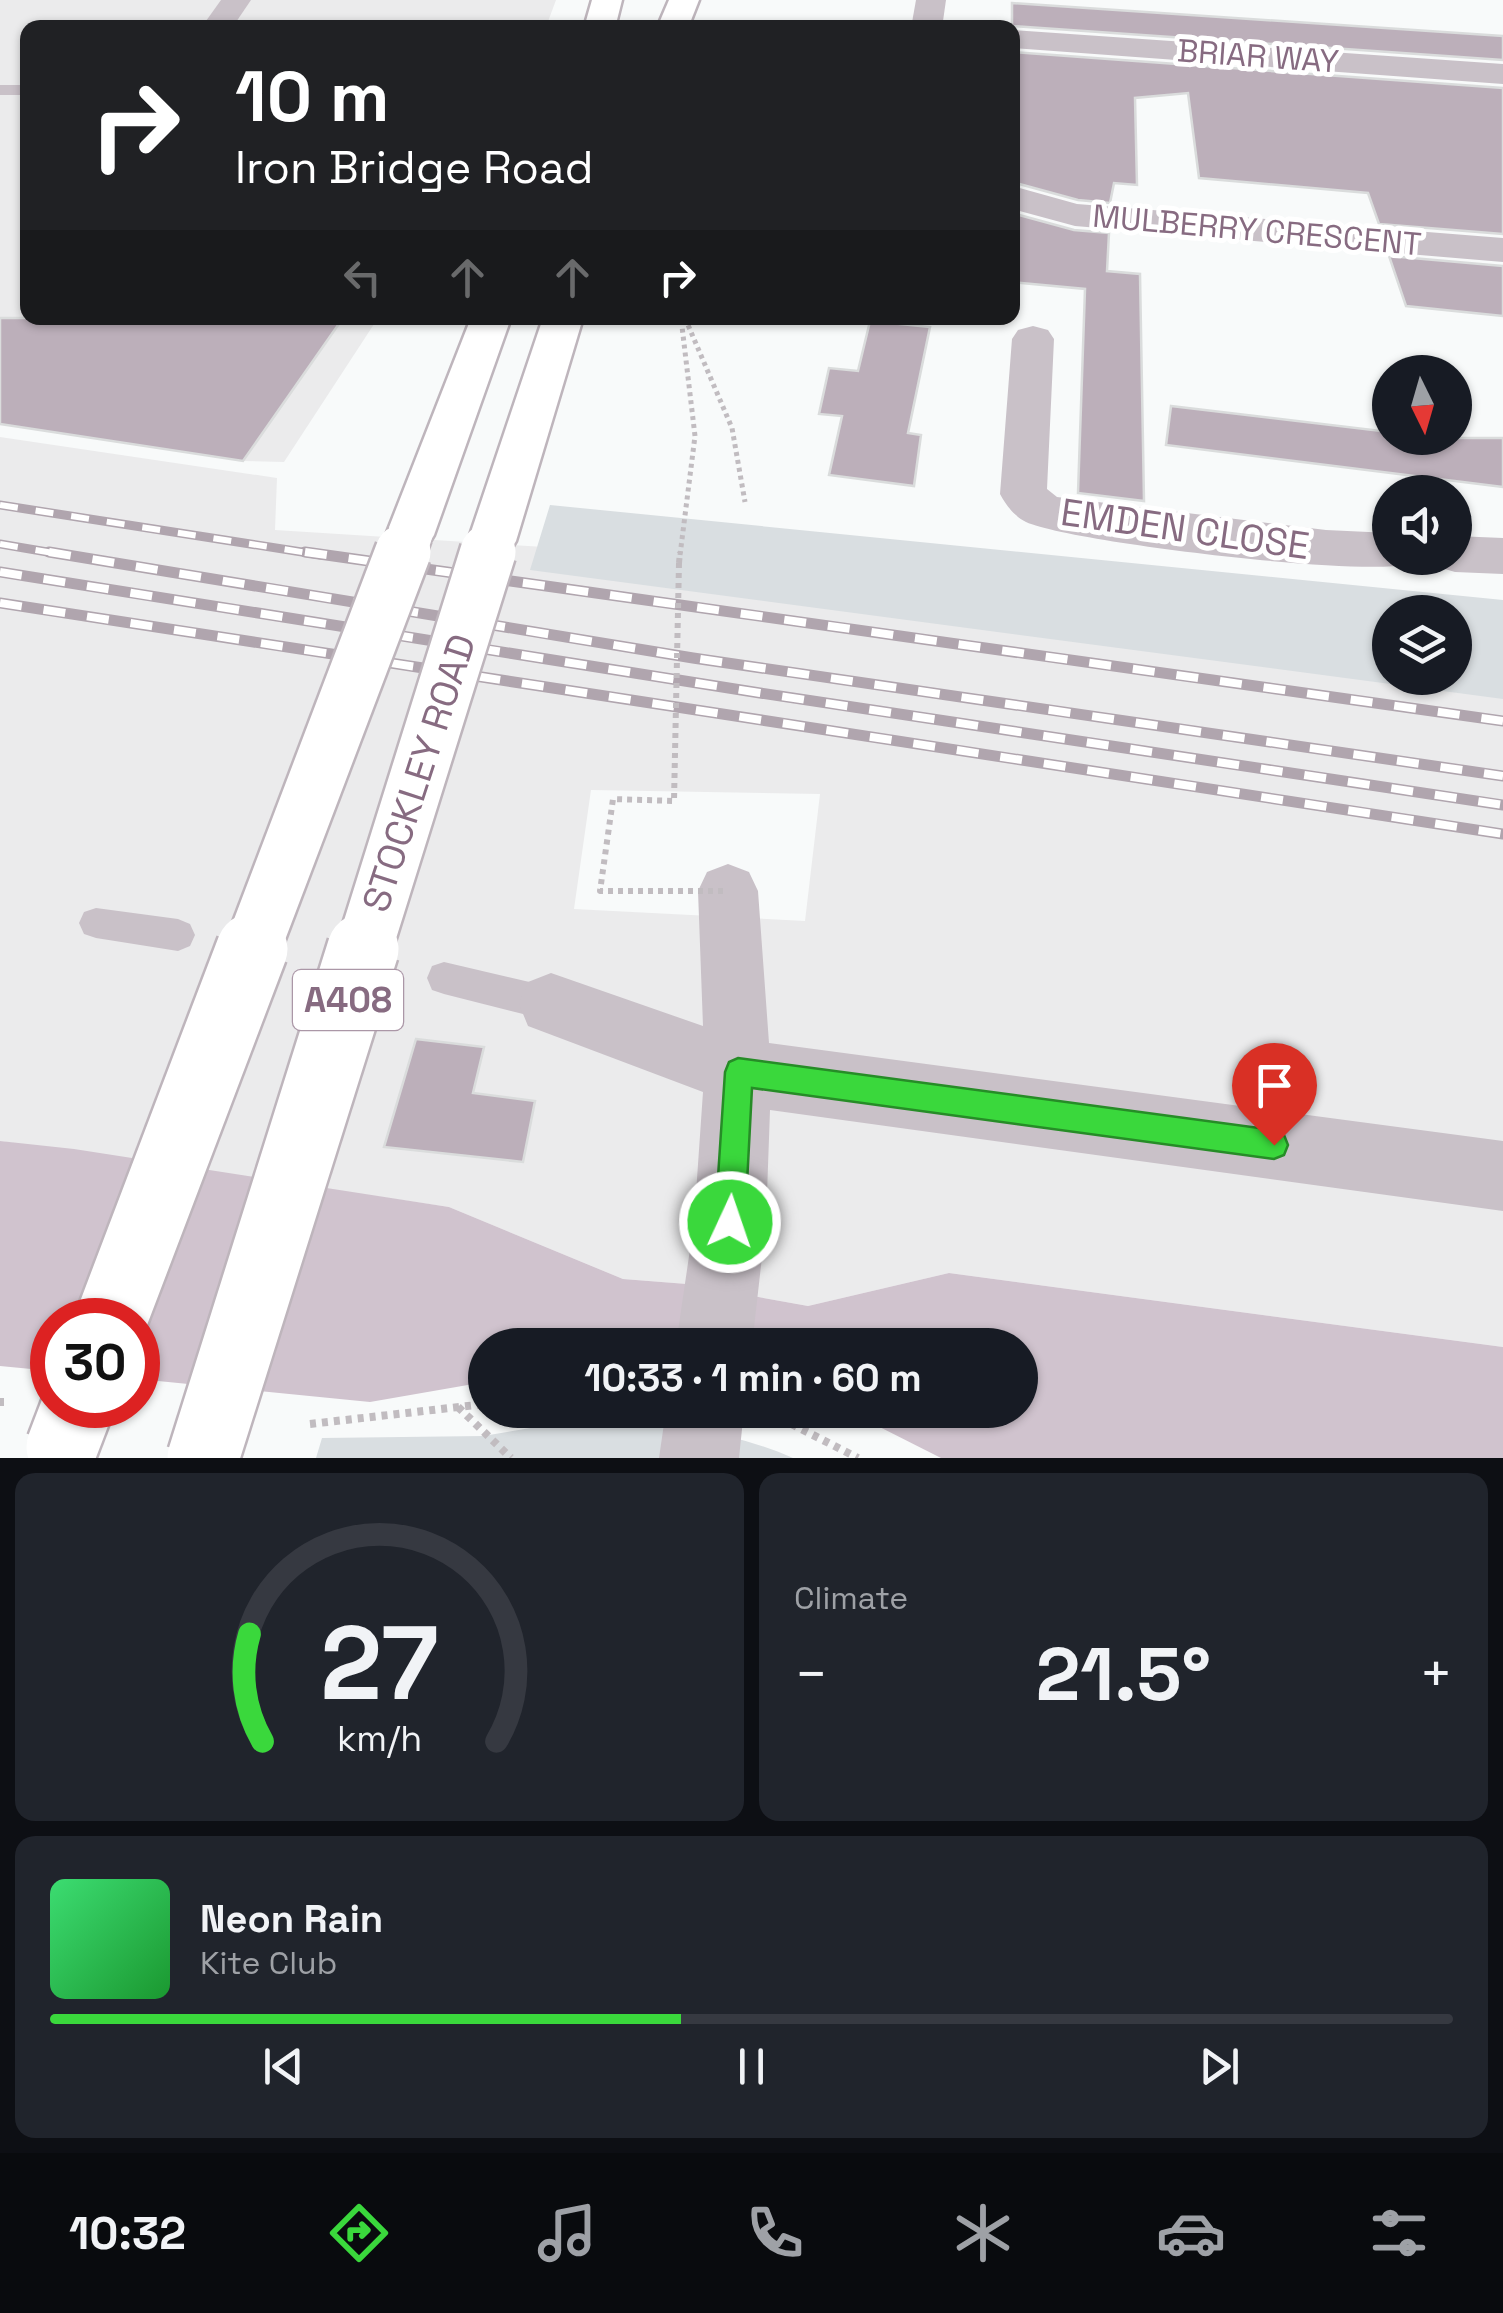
<!DOCTYPE html>
<meta charset="utf-8">
<style>
:root{--surface:#171b24;--page:#20242c;--text:#f1f3f6;--muted:#9ea1a6;--line:#363941;--accent:#3ad83c}
body{margin:0;font-family:"Space Grotesk",sans-serif;background:var(--page);color:var(--text);height:100vh;display:flex;flex-direction:column;font-size:38px;white-space:nowrap}
*{box-sizing:border-box;margin:0}
p{font-size:32px;color:var(--muted)}
.icon{flex:none;width:55px;height:55px;fill:none;stroke:currentColor;stroke-width:2;stroke-linecap:round;stroke-linejoin:round}
.map{position:relative;height:1458px;overflow:hidden}
.side{display:flex;flex-direction:column;gap:15px;padding:15px;background:#0d0f14;flex:1}
.side>*{flex:none}
.guide{position:absolute;left:20px;top:20px;width:1000px;height:305px;border-radius:20px;box-shadow:0 2px 8px #0004;background:#202124;color:#fff;overflow:hidden}
.needle{width:65px;rotate:175deg}
.fabs{position:absolute;left:1372px;top:355px;display:grid;gap:20px}
.fabs a{display:grid;place-items:center;width:100px;height:100px;border-radius:50%;background:var(--surface);box-shadow:0 2px 8px #0004;font-size:50px}
.speed{position:absolute;left:30px;top:1298px;display:flex;gap:20px;font-size:50px;font-weight:700;text-align:center}
.speed>*{display:grid;place-content:center;width:130px;height:130px;border-radius:50%;background:var(--surface);box-shadow:0 2px 8px #0004;line-height:1}
.speed .limit{border:15px solid #d22;background:#fff;color:#111}
.pin{position:absolute;display:grid;place-items:center;width:85px;height:85px;color:#fff;margin:-102px -42px;border-radius:50% 50% 50% 0;rotate:-45deg;box-shadow:0 0 10px #0007}
.pin .icon{rotate:45deg}
.me{position:absolute;width:110px;margin:-55px;rotate:3deg;stroke-linejoin:round;filter:drop-shadow(0 0 8px #0008)}
.turn{display:flex;align-items:center;gap:35px;height:210px;padding:0 50px;font-size:45px}
.turn .icon{width:130px;height:130px;stroke-width:2.5}
.turn b{display:block;font-size:70px;line-height:85px}
.lanes{display:flex;align-items:center;height:95px;padding:0 50px;background:#0003;justify-content:center;gap:50px;direction:ltr}
.lanes .off{opacity:.35}
.big{font-size:75px;font-weight:600;line-height:1.1}
.side .tile{flex:1;display:flex;flex-direction:column;justify-content:center;gap:15px;min-width:0;padding:0 35px;border-radius:20px;background:var(--page)}
.side .dial{align-items:center;gap:0}
.dial svg{height:260px;overflow:visible;fill:none;stroke:var(--line);stroke-width:7;stroke-linecap:round;text-anchor:middle}
.dial text{fill:var(--text);stroke:none}
.song{display:flex;align-items:center;gap:30px}
.cover{width:120px;height:120px;border-radius:15px;background:linear-gradient(135deg,hsl(140 70% 55%),hsl(130 70% 35%))}
.played{height:10px;border-radius:5px;background:linear-gradient(90deg,var(--accent) 45%,var(--line) 45%)}
.keys{display:flex;justify-content:space-around;direction:ltr}
.heat{display:flex;justify-content:space-between;align-items:center;font-size:55px;direction:ltr}
.side .tiles{flex:1;display:grid;gap:15px;grid-template-columns:1fr 1fr}
.tile:last-child{grid-column:span 2}
.trip{position:absolute;left:468px;top:1328px;width:570px;height:100px;border-radius:50px;background:var(--surface);box-shadow:0 2px 8px #0004;font-weight:600;line-height:100px;text-align:center}
.menu{display:flex;height:160px;justify-content:space-around;align-items:center;background:#090b0e;color:var(--muted)}
.menu .icon{width:70px;height:70px}
.menu .on{color:var(--accent)}
.menu b{font-size:45px;color:var(--text)}
.map>svg:first-child{display:block}
.built{fill:#ebebec;fill-rule:evenodd}
.green{fill:#d9dee1;fill-rule:evenodd}
.water{fill:#d0c3ce}
.building{fill:#bcafba;stroke:#dadcdc;stroke-width:2.5}
.lines{fill:none;stroke-linecap:round;stroke-linejoin:round}
.primary-casing{stroke:#beb5bc;stroke-width:5}
.path-far2{stroke:#c1bcc0;stroke-width:5;stroke-dasharray:4 4;stroke-linecap:butt}
.path-far1{stroke:#c1bcc0;stroke-width:6;stroke-dasharray:5 5;stroke-linecap:butt}
.path{stroke:#c1bcc0;stroke-width:8;stroke-dasharray:6 6;stroke-linecap:butt}
.service{fill:#c9c1c8;fill-rule:evenodd}
.minor{fill:#c9c1c8;fill-rule:evenodd}
.primary{fill:#fff;fill-rule:evenodd}
.rail-far1-casing{stroke:#b0a5ae;stroke-width:9}
.rail-casing{stroke:#b0a5ae;stroke-width:11}
.rail-far1{stroke:#fff;stroke-width:6;stroke-dasharray:18;stroke-linecap:butt}
.rail{stroke:#fff;stroke-width:8;stroke-dasharray:22;stroke-linecap:butt}
.primary-bridge-far2-casing{stroke:#beb5bc;stroke-width:48;stroke-linecap:butt}
.primary-bridge-far1-casing{stroke:#beb5bc;stroke-width:60;stroke-linecap:butt}
.primary-bridge-casing{stroke:#beb5bc;stroke-width:76;stroke-linecap:butt}
.path-bridge{stroke:#c1bcc0;stroke-width:6;stroke-dasharray:5 5;stroke-linecap:butt}
.primary-bridge-far2{stroke:#fff;stroke-width:44}
.primary-bridge-far1{stroke:#fff;stroke-width:55}
.primary-bridge{stroke:#fff;stroke-width:71}
.route{fill:#3ad83c;stroke:#268c27;stroke-width:2.5}
.labels{text-anchor:middle;dominant-baseline:central;stroke-width:10;stroke-linejoin:round;paint-order:stroke}
.far-street-label{font-size:32px;fill:#876b81;stroke:#fff}
.shield{fill:#fff;stroke:#ab97a7;stroke-width:2.5}
.shield-label{font-size:35px;font-weight:bold;fill:#876b81}
.street-label{font-size:38px;fill:#876b81;stroke:#fff}
</style>
<div class="map">
<svg width="1503" height="1458" viewBox="0 0 1503 1458">
<rect width="100%" height="100%" fill="#f8fafa"/>
<!-- built -->
<g class="built">
<polygon points="0,0 556,0 546,27 28,28 28,318 378,318 284,462 243,461 0,424"/>
<path d="M0,437L277,478L275,530L608,551L1390,678H1455L1503,631V1347L949,1273L808,1306L687,1284L623,1279L449,1207L0,1141ZM591,790L820,794L805,921L574,909Z"/>
</g>
<!-- green -->
<g class="green">
<path d="M550,505L1503,600V699L530,570ZM1390,612H1455V678H1390Z"/>
<path d="M614,1414C673,1425 737,1433 793,1458H316L322,1438L483,1436Z"/>
</g>
<!-- water -->
<polygon class="water" points="0,1141 74,1149 449,1207 623,1279 687,1284 808,1306 949,1273 1503,1347 1503,1458 941,1458 846,1410 1020,1410 1020,1345 485,1345 485,1382 370,1402 138,1379 138,1320 52,1320 52,1371 0,1366"/>
<!-- building -->
<g class="building">
<polygon points="1012,3 1503,36 1503,60 1012,26"/>
<polygon points="1012,52 1503,88 1503,234 1379,224 1368,193 1199,178 1188,93 1135,98 1137,185 1114,183 1110,203 1078,200 1012,182"/>
<polygon points="1012,213 1074,230 1109,233 1107,271 1140,274 1144,501 1078,493 1085,289 1012,282"/>
<polygon points="1389,256 1503,266 1503,316 1406,306"/>
<polygon points="0,318 343,318 243,461 0,424"/>
<polygon points="870,321 930,327 908,433 921,435 914,486 829,475 842,416 819,414 829,368 858,371"/>
<polygon points="1171,406 1390,432 1390,438 1503,438 1503,487 1166,445"/>
<polygon points="416,1039 484,1047 473,1093 535,1101 523,1162 384,1147"/>
</g>
<g class="lines">
<defs>
<g id="primary">
<polygon points="592,0 622,0 615,28 584,28"/>
<polygon points="669,0 699,0 688,28 657,28"/>
<polygon points="471,318 511,318 434,535 427,547 410,552 393,547 386,535"/>
<polygon points="543,318 583,318 516,541 509,553 492,559 475,553 468,541"/>
</g>
</defs>
<!-- primary casing -->
<use href="#primary" class="primary-casing"/>
<!-- path-far2 -->
<g class="path-far2">
<polyline points="685,318 732,428 745,502"/>
<polyline points="680,555 695,436 681,318"/>
</g>
<!-- path-far1 -->
<polyline class="path-far1" points="679,563 680,552"/>
<!-- path -->
<g class="path">
<polyline points="0,1402 4,1402"/>
<polyline points="458,1407 511,1458"/>
<polyline points="770,1413 858,1458"/>
<polyline points="310,1424 485,1404"/>
</g>
<!-- service -->
<g class="service">
<rect x="0" y="85" width="28" height="10"/>
<polygon points="96,908 178,919 190,924 195,935 190,946 178,951 96,938 84,934 79,923 84,912"/>
<polygon points="444,962 551,987 563,992 569,1004 563,1016 551,1021 444,994 432,990 427,978 432,966"/>
</g>
<!-- minor -->
<g class="minor">
<polygon points="221,0 251,0 232,28 201,28"/>
<polygon points="916,0 946,0 942,28 911,28"/>
<polygon points="1012,30 1503,64 1503,84 1012,48"/>
<polygon points="1012,186 1077,204 1503,238 1503,262 1075,226 1012,209"/>
<path d="M1033,326L1048,330L1054,339L1047,489L1057,497L1326,530L1390,533V558H1411L1407,564C1364,577 1069,542 1026,522C1014,516 1006,505 1000,494L1012,339L1018,330Z"/>
<polygon points="1455,536 1503,538 1503,574 1455,572 1438,567 1432,558 1455,558"/>
<polygon points="728,864 749,872 758,891 769,1043 1503,1141 1503,1211 770,1110 766,1222 752,1345 676,1345 694,1222 703,1092 528,1026 519,1004 528,982 551,973 703,1026 698,891 707,872"/>
<polygon points="666,1410 744,1410 739,1458 659,1458"/>
</g>
<!-- primary -->
<use href="#primary" class="primary"/>
<defs>
<g id="rail-far1">
<polyline points="0,505 321,555"/>
<polyline points="0,544 65,555"/>
</g>
<g id="rail">
<polyline points="49,552 693,658 1503,776"/>
<polyline points="305,552 1503,721"/>
<polyline points="0,572 760,693 1503,805"/>
<polyline points="0,603 1503,834"/>
</g>
</defs>
<!-- rail-far1 casing -->
<use href="#rail-far1" class="rail-far1-casing"/>
<!-- rail casing -->
<use href="#rail" class="rail-casing"/>
<!-- rail-far1 -->
<use href="#rail-far1" class="rail-far1"/>
<!-- rail -->
<use href="#rail" class="rail"/>
<defs>
<g id="primary-bridge-far2">
<polyline points="403,555 410,535"/>
<polyline points="488,555 492,541"/>
</g>
<g id="primary-bridge-far1">
<polyline points="251,952 403,552"/>
<polyline points="363,952 488,552"/>
</g>
<g id="primary-bridge">
<polyline points="111,1320 252,949"/>
<polyline points="62,1447 78,1405"/>
<polyline points="203,1458 363,949"/>
</g>
</defs>
<!-- primary-bridge-far2 casing -->
<use href="#primary-bridge-far2" class="primary-bridge-far2-casing"/>
<!-- primary-bridge-far1 casing -->
<use href="#primary-bridge-far1" class="primary-bridge-far1-casing"/>
<!-- primary-bridge casing -->
<use href="#primary-bridge" class="primary-bridge-casing"/>
<!-- path-bridge -->
<polyline class="path-bridge" points="679,563 674,801 613,799 600,891 728,891"/>
<!-- primary-bridge-far2 -->
<use href="#primary-bridge-far2" class="primary-bridge-far2"/>
<!-- primary-bridge-far1 -->
<use href="#primary-bridge-far1" class="primary-bridge-far1"/>
<!-- primary-bridge -->
<use href="#primary-bridge" class="primary-bridge"/>
</g>
<!-- route -->
<polygon class="route" points="738,1058 1274,1130 1284,1135 1288,1145 1284,1155 1274,1159 752,1088 745,1222 741,1233 730,1237 719,1233 715,1222 725,1072 729,1062"/>
<g class="labels">
<!-- far-street labels -->
<g class="far-street-label">
<text transform="translate(1258 56) rotate(4)">BRIAR WAY</text>
<text transform="translate(1257 230) rotate(5)">MULBERRY CRESCENT</text>
</g>
<!-- shield labels -->
<rect class="shield" x="293" y="970" width="110" height="60" rx="8"/>
<g class="shield-label">
<text x="348" y="1000">A408</text>
</g>
<!-- street labels -->
<g class="street-label">
<text transform="translate(1185 529) rotate(8)">EMDEN CLOSE</text>
<text transform="translate(419 773) rotate(-72)">STOCKLEY ROAD</text>
</g>
</g>
</svg>
<div class="fabs">
<a><svg class="needle" viewBox="-14 -14 28 28"><path d="M0-13l5 13h-10z" fill="#e53935"/><path d="M0 13l5-13h-10z" fill="#9ea1a6"/></svg></a>
<a><svg class="icon" aria-label="sound" viewBox="0 0 24 24"><path d="M4 9h4l5-4v14l-5-4H4zM17 9q2 3 0 6"/></svg></a>
<a><svg class="icon" aria-label="layers" viewBox="0 0 24 24"><path d="M12 4l9 5-9 5-9-5zM3 14l9 5 9-5"/></svg></a>
</div>
<div class="speed"><div class="limit">30</div></div>
<div class="pin" style="left:1274px;top:1145px;background:#d93025"><svg class="icon" aria-label="arrive" viewBox="0 0 24 24"><path d="M6 21V4h12l-3 4 3 4H6"/></svg></div>
<svg class="me" style="left:730px;top:1222px" viewBox="-20 -20 40 40"><circle r="17" fill="#3ad83c" stroke="#fff" stroke-width="3"/><path d="M0-11L8 9 0 5-8 9z" fill="#fff"/></svg>
<div class="trip">10:33 · 1 min · 60 m</div>
<div class="guide">
<div class="turn"><svg class="icon" aria-label="right" viewBox="0 0 24 24"><path d="M7 20v-9h11M14 6l5 5-5 5"/></svg><div><b>10 m</b>Iron Bridge Road</div></div>
<div class="lanes"><svg class="icon off" aria-label="left" viewBox="0 0 24 24"><path d="M17 20v-9H6M10 6l-5 5 5 5"/></svg><svg class="icon off" aria-label="ahead" viewBox="0 0 24 24"><path d="M12 20V5M6 11l6-6 6 6"/></svg><svg class="icon off" aria-label="ahead" viewBox="0 0 24 24"><path d="M12 20V5M6 11l6-6 6 6"/></svg><svg class="icon" aria-label="right" viewBox="0 0 24 24"><path d="M7 20v-9h11M14 6l5 5-5 5"/></svg></div>
</div>
</div>
<section class="side">
<div class="tiles">
<div class="tile dial"><svg viewBox="0 0 100 80">
<path d="M14 69A42 42 0 1 1 86 69"/>
<path d="M14 69A42 42 0 0 1 10 36" stroke="#3ad83c"/>
<text x="50" y="56" font-size="32" font-weight="700">27</text>
<text x="50" y="72" font-size="11">km/h</text>
</svg></div>
<div class="tile"><p>Climate</p>
<div class="heat"><a>−</a><b class="big">21.5°</b><a>+</a></div>
</div>
<div class="tile">
<div class="song"><i class="cover"></i><div><b>Neon Rain</b><p>Kite Club</p></div></div>
<div class="played"></div>
<div class="keys"><svg class="icon" aria-label="previous" viewBox="0 0 24 24"><path d="M18 5L8 12l10 7zM5 5v14"/></svg><svg class="icon" aria-label="pause" viewBox="0 0 24 24"><path d="M8 5v14M16 5v14"/></svg><svg class="icon" aria-label="next" viewBox="0 0 24 24"><path d="M6 5l10 7-10 7zM19 5v14"/></svg></div>
</div>
</div>
</section>
<nav class="menu">
<b>10:32</b>
<svg class="icon on" aria-label="directions" viewBox="0 0 24 24"><path d="M12 3l9 9-9 9-9-9zM9 14v-3h6M13 9l2 2-2 2"/></svg>
<svg class="icon" aria-label="music" viewBox="0 0 24 24"><path d="M9 18V5l10-2v13"/><circle cx="6" cy="18" r="3"/><circle cx="16" cy="16" r="3"/></svg>
<svg class="icon" aria-label="phone" viewBox="0 0 24 24"><path d="M5 4h4l2 5-3 2q2 4 5 5l2-3 5 2v4C11 20 4 13 5 4z"/></svg>
<svg class="icon" aria-label="climate" viewBox="0 0 24 24"><path d="M12 3v18M4 7l16 10M4 17L20 7"/></svg>
<svg class="icon" aria-label="car" viewBox="0 0 24 24"><path d="M5 17H2v-5l4-1 3-4h7l3 4 3 1v5h-3M9 17h6M6 11h13"/><circle cx="7" cy="17" r="2"/><circle cx="17" cy="17" r="2"/></svg>
<svg class="icon" aria-label="filters" viewBox="0 0 24 24"><path d="M4 7h16M4 17h16"/><circle cx="9" cy="7" r="2"/><circle cx="15" cy="17" r="2"/></svg>
</nav>
